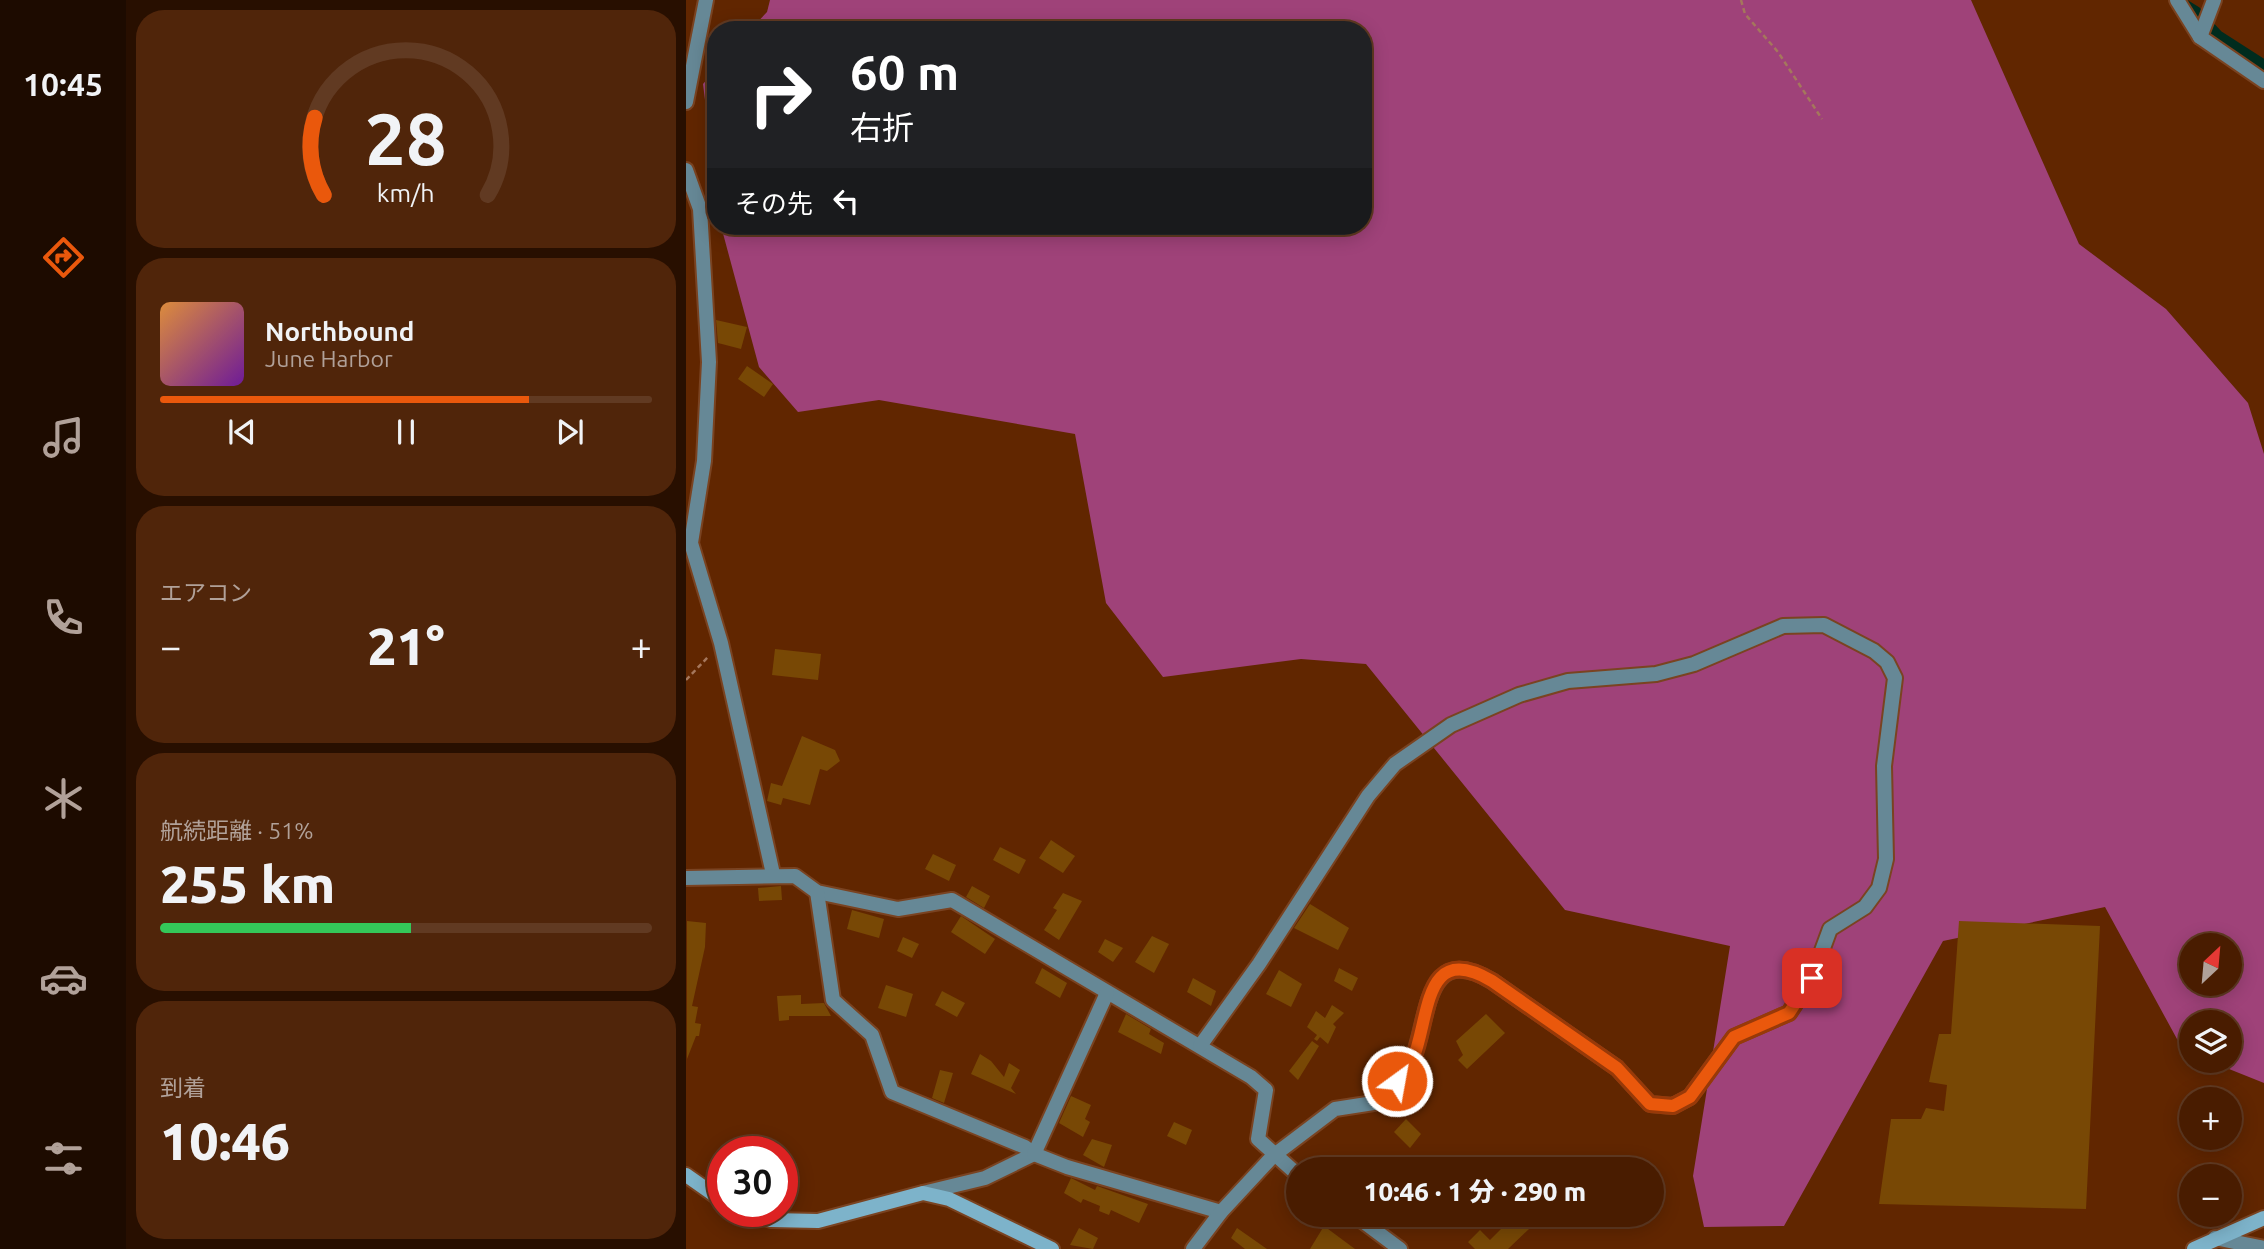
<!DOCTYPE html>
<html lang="ja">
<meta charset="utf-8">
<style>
:root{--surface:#491c00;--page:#50250a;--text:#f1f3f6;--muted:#b1a199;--line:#613a22;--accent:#ea580c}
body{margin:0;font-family:Ubuntu,"Noto Sans JP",sans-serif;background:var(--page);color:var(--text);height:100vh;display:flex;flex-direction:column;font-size:26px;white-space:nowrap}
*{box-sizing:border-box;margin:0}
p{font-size:23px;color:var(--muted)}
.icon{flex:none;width:38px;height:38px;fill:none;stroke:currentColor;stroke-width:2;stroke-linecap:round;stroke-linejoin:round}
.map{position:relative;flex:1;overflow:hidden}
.details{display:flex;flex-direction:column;gap:10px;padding:10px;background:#280f00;width:560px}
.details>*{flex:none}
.hud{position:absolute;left:21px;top:21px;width:665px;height:214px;border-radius:28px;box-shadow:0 4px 18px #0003,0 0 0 2px var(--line);background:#202124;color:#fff;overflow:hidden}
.needle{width:46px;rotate:26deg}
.tools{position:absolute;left:1493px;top:933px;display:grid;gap:14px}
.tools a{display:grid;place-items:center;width:63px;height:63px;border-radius:50%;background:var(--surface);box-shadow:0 4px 18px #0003,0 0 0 2px var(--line);font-size:35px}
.speed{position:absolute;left:21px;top:1136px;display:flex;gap:14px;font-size:35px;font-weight:700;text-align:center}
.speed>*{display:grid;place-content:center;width:91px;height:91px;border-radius:50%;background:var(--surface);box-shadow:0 4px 18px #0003,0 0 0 2px var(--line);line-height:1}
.speed .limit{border:10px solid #d22;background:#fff;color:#111}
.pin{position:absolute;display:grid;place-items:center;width:60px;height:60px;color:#fff;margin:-30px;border-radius:14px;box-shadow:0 4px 10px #0006}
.me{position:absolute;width:77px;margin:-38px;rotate:32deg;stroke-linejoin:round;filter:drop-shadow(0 0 5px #0008)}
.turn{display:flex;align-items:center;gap:24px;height:147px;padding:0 28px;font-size:32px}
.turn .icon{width:91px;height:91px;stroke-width:2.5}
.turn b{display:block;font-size:49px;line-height:60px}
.then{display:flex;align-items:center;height:66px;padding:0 28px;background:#0003;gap:14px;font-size:26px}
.big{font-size:52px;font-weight:800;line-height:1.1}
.details .card{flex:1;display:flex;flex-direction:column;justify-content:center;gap:10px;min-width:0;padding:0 24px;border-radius:28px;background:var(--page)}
.details .dial{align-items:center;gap:0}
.dial svg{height:182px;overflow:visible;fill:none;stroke:var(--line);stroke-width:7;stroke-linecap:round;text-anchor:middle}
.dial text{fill:var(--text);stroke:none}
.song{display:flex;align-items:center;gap:21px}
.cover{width:84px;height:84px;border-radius:10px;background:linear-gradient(135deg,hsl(30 70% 55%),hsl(280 70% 35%))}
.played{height:7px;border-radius:4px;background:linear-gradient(90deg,var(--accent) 75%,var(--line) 75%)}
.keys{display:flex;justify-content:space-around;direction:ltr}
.heat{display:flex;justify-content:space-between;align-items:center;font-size:38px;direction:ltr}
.charge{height:10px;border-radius:5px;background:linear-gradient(90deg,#34c759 51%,var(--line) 0)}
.trip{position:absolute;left:600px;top:1157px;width:378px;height:70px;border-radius:35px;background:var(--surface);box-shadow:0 4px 18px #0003,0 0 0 2px var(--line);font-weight:800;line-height:70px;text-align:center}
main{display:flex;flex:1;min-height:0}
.tab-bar{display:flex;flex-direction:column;width:126px;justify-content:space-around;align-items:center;background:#1d0b00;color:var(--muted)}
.tab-bar .icon{width:49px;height:49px}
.tab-bar .on{color:var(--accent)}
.tab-bar b{font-size:32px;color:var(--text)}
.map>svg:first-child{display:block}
.forest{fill:#9f4279;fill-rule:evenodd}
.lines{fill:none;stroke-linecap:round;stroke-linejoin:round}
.canal{stroke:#002c1e;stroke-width:14}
.building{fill:#784805}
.street-casing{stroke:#7a4321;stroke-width:18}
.secondary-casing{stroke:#7a4321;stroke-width:18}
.path{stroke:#a5775c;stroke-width:2.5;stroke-dasharray:5 3.5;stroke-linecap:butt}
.street{stroke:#668896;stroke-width:14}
.secondary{stroke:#7db3ca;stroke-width:14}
.route-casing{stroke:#983908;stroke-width:18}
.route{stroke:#ea580c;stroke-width:12}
</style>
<main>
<nav class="tab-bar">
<b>10:45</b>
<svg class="icon on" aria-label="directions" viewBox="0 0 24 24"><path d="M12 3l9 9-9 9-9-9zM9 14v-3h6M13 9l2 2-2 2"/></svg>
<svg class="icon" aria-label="music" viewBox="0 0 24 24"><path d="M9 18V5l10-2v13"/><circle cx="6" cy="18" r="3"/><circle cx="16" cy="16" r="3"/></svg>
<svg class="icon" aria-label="phone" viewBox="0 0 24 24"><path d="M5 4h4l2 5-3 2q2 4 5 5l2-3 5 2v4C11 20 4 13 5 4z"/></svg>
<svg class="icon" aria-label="climate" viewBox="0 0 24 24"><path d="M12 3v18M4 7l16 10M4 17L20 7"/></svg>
<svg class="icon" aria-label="car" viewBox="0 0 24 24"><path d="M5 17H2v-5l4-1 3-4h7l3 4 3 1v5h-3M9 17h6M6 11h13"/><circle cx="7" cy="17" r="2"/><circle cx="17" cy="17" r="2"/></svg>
<svg class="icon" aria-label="filters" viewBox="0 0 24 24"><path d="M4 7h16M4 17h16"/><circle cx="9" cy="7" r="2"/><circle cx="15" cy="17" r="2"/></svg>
</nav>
<section class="details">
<div class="card dial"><svg viewBox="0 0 100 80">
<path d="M14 69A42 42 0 1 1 86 69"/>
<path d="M14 69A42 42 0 0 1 10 35" stroke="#ea580c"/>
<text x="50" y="56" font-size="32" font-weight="700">28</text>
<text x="50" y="72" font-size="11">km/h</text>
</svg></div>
<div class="card">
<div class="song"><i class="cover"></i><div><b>Northbound</b><p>June Harbor</p></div></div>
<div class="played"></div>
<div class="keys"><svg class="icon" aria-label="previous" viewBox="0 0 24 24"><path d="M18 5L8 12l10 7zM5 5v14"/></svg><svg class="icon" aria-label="pause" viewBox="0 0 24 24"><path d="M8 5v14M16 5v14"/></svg><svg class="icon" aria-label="next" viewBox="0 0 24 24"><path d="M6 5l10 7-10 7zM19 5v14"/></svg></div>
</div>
<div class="card"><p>エアコン</p>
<div class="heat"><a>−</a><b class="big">21°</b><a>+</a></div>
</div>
<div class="card"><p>航続距離 · 51%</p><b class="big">255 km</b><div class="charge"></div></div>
<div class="card"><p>到着</p><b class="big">10:46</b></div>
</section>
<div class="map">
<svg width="1578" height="1249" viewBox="0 0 1578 1249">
<rect width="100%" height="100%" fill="#612600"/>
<!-- forest -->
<g class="forest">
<path d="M84,0H1285L1393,244L1480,309L1562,403L1578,454V1083L1523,1061L1544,1060V1022H1505V1053L1497,1050L1419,907L1257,941L1098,1226L1018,1227L1007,1176L1044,946L879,910L680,664L615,659L477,677L420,603L389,434L193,400L112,412L73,367L35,226H677V30H64L81,12ZM1505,945H1544V984H1505Z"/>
<polygon points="30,69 30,189 17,84"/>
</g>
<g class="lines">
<!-- canal -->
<polyline class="canal" points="1490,1 1509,13 1531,37 1578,67"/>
</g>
<!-- building -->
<g class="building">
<polygon points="30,320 61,327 55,349 32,343"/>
<polygon points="61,366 87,384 78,397 52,379"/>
<polygon points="89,649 135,654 132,680 86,675"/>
<polygon points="116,736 149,750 154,761 141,771 134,769 124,805 97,798 95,805 81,801 85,783 96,786"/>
<polygon points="365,840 389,856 377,873 353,858"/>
<polygon points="314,847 340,860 333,874 307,860"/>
<polygon points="247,854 270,865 263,881 239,869"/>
<polygon points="95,886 96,900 73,901 72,888"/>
<polygon points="286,886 304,896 298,908 280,897"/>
<polygon points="377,893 396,901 373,940 358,930 371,910 367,908"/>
<polygon points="624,904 663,928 652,950 608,928"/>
<polygon points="166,910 198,919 193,938 161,929"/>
<polygon points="275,916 309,939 299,954 265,932"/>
<polygon points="1,921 20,923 19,947 6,1006 12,1007 9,1023 15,1024 13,1036 10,1036 1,1059"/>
<polygon points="1273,921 1414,926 1400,1209 1193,1204 1205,1119 1235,1119 1240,1108 1258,1111 1261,1085 1243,1082 1253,1034 1265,1034"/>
<polygon points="466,936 483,944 468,973 449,962"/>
<polygon points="217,937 233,944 226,958 211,951"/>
<polygon points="419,939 437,948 427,962 412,952"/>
<polygon points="356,968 381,983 374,998 349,983"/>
<polygon points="653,968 672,978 666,991 648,981"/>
<polygon points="593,970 616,984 605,1007 580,994"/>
<polygon points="507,978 530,991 525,1006 501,992"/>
<polygon points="200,985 227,994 220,1017 192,1008"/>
<polygon points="256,991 279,1003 271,1017 249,1005"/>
<polygon points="115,995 115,1004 138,1003 145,1016 103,1016 103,1020 93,1021 91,996"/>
<polygon points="646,1005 658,1013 647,1024 650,1027 642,1044 634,1037 631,1041 628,1039 631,1035 621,1027 630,1011 639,1018"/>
<polygon points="440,1014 465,1029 463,1034 478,1043 475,1054 432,1032"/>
<polygon points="800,1014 819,1033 781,1069 772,1060 777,1055 770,1041"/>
<polygon points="626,1041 633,1046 612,1080 603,1071"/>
<polygon points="294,1054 305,1061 318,1077 323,1063 334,1070 325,1088 330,1094 285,1074"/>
<polygon points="254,1070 267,1073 258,1103 246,1098"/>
<polygon points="385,1096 405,1105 399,1119 404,1122 397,1137 373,1123"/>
<polygon points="720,1119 735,1134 724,1148 708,1132"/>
<polygon points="488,1122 506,1130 500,1145 481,1136"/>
<polygon points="406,1139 426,1145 418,1167 397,1155"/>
<polygon points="385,1178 409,1190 411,1186 462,1204 453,1223 425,1210 423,1215 413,1211 414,1206 397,1199 395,1203 378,1193"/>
<polygon points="829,1215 843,1229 822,1249 789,1249 782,1242 794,1230 804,1240"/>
<polygon points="638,1226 669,1249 624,1249"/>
<polygon points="393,1228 412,1238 407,1249 384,1245"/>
<polygon points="551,1228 581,1249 559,1249 545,1238"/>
</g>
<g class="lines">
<defs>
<g id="street">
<polyline points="1491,0 1514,37 1578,81"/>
<polyline points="1514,37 1528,0"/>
<polyline points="0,102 20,0"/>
<polyline points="0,170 14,209 23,362 18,461 5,543 35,643 87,874"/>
<polyline points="0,878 109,876 131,892 212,909 266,900 565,1077 580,1090 572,1139 612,1175"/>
<polyline points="131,892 147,1000 186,1035 206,1092 339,1147 348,1154 299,1178 237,1193"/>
<polyline points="421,993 348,1154 381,1167 535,1212"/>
<polyline points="667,1214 714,1249"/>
<polyline points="1529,1238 1578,1248"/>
<path d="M507,1249L535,1212L587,1156L649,1109L694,1102C704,1089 722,1073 727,1058C743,1017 739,941 806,981L931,1068L964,1104L987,1106L1004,1097L1048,1037L1103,1013L1126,978L1144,929L1179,907L1193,888L1200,859L1198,766L1209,678L1201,662L1188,651L1138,625L1097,626L1008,664L970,674L882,681L833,695L765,725L709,764L682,796L573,964L514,1046"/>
</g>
<g id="secondary">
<polyline points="0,1175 37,1201"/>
<polyline points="57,1211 85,1220 132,1221 237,1193 263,1199 366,1249"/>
<polyline points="1508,1249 1578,1218"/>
</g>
</defs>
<!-- street casing -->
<use href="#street" class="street-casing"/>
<!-- secondary casing -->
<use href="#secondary" class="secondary-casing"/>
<!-- path -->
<g class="path">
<polyline points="1055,0 1059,14 1092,52 1136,119"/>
<polyline points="0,680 23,656"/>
</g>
<!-- street -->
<use href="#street" class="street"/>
<!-- secondary -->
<use href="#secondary" class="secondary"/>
</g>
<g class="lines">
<defs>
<path id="route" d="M711,1081C716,1074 724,1067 727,1059C744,1018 737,940 806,981L931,1068L964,1104L987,1106L1004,1097L1048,1037L1103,1013L1126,978"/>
</defs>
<!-- route casing -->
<use href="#route" class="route-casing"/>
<!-- route -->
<use href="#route" class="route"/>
</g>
</svg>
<div class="tools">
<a><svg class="needle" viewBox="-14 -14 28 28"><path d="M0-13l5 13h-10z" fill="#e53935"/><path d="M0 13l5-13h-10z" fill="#b1a199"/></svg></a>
<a><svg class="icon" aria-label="layers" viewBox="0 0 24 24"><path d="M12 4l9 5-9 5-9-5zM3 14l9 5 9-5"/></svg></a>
<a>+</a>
<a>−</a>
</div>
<div class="speed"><div class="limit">30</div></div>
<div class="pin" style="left:1126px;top:978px;background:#d93025"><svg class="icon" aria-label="arrive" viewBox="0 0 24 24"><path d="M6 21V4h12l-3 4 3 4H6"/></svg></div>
<svg class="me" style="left:711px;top:1081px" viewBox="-20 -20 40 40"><circle r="17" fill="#ea580c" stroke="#fff" stroke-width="3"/><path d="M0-11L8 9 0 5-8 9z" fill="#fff"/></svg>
<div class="trip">10:46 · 1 分 · 290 m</div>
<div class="hud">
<div class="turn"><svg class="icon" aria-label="right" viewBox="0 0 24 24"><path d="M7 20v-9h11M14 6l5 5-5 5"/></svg><div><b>60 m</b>右折</div></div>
<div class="then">その先<svg class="icon" aria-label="left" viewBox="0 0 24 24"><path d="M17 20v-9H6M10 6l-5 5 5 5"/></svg></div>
</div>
</div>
</main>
